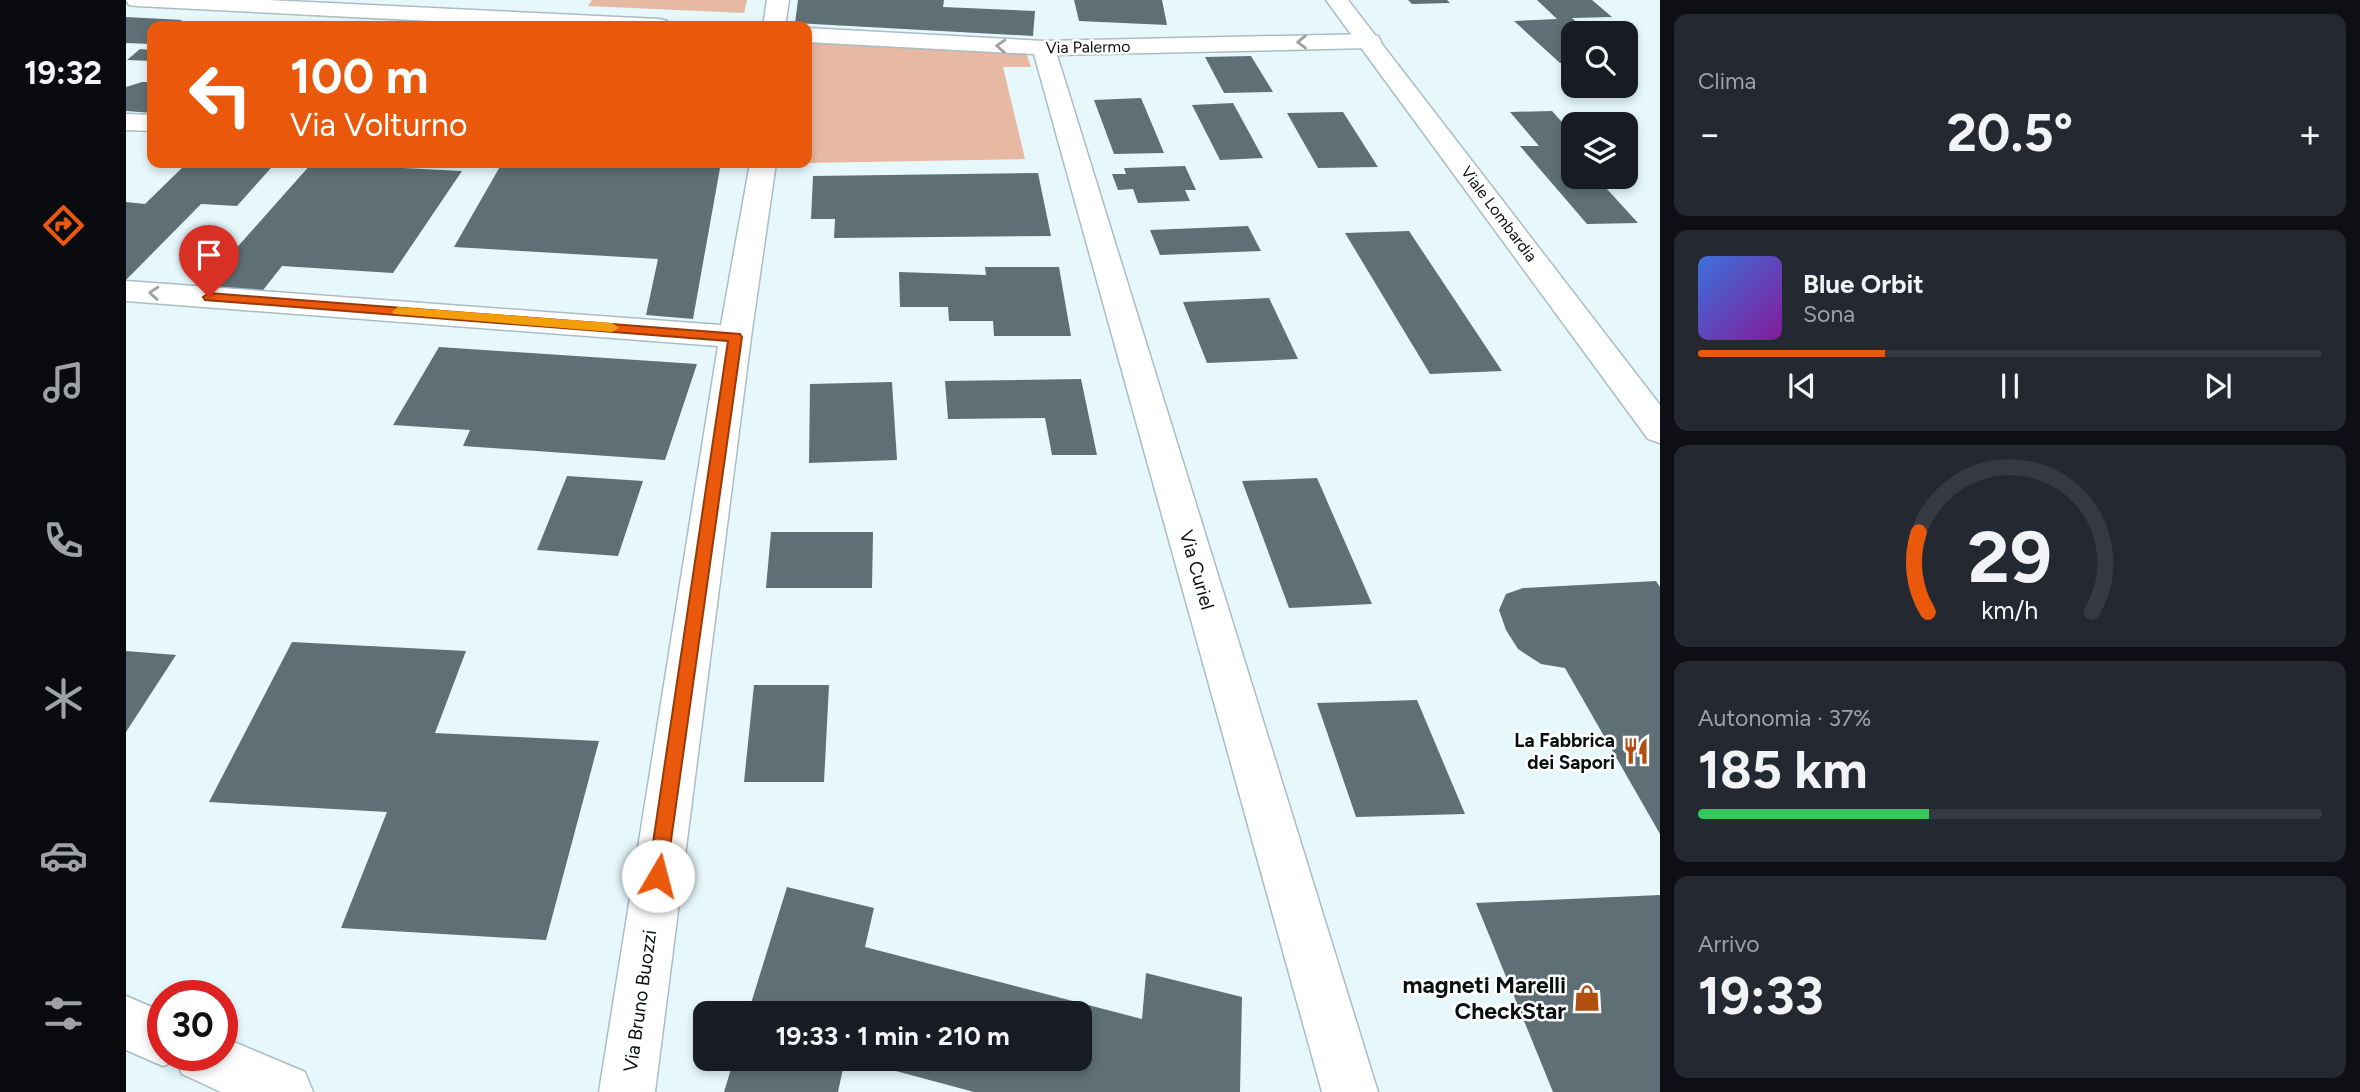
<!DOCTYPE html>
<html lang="it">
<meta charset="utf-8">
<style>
:root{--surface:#171b24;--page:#242831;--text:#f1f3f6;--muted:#9ea1a6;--line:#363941;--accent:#ea580c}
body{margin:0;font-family:Figtree,sans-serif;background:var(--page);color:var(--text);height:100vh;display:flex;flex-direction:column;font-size:26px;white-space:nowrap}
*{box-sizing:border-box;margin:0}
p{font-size:23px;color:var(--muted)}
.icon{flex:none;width:38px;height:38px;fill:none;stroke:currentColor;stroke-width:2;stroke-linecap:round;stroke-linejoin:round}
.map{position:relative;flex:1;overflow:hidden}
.panel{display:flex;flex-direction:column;gap:14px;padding:14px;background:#0d0f14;width:700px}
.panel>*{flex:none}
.top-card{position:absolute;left:21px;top:21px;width:665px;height:147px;border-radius:14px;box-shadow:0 4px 10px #0003;background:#ea580c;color:#fff;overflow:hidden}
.buttons{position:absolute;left:1435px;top:21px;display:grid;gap:14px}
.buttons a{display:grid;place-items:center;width:77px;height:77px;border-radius:14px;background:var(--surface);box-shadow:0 4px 10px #0003;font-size:35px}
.speed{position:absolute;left:21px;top:980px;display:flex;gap:14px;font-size:35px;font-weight:700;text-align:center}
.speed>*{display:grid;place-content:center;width:91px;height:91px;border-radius:50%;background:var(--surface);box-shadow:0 4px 10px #0003;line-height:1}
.speed .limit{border:10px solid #d22;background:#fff;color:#111}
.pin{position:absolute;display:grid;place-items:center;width:60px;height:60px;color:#fff;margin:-72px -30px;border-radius:50% 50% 50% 0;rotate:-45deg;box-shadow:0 0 7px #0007}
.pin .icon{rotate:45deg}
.me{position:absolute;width:77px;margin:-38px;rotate:8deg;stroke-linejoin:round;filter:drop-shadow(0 0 5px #0008)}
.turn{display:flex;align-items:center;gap:24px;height:147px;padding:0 28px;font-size:32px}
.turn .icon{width:91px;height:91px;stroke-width:2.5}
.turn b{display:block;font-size:49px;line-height:60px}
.big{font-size:52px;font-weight:700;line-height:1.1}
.panel .widget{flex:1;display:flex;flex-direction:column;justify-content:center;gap:10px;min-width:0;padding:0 24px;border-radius:14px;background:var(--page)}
.panel .dial{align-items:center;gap:0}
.dial svg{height:182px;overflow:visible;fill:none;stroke:var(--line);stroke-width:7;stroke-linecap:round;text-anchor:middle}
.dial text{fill:var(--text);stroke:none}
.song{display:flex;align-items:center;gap:21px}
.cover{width:84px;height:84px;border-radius:10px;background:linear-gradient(135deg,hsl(220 70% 55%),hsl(290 70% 35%))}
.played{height:7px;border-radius:4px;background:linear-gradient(90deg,var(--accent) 30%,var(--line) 30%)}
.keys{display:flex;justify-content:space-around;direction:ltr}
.heat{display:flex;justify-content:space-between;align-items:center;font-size:38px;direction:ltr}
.charge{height:10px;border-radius:5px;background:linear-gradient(90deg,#34c759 37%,var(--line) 0)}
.trip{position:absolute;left:567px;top:1001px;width:399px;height:70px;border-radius:14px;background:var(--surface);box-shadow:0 4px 10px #0003;font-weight:700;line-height:70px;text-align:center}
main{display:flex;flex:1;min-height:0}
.menu{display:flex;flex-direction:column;width:126px;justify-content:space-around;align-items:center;background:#090b0e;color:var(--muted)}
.menu .icon{width:49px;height:49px}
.menu .on{color:var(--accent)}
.menu b{font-size:32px;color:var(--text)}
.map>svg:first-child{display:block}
.green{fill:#e7b8a2}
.building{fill:#5e7076}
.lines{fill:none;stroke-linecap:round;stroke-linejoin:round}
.minor-casing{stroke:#aabdc4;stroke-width:3}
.tertiary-casing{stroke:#aabdc4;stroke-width:3}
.minor{fill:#fff;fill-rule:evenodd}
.tertiary{fill:#fff;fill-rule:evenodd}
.oneway{stroke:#9d9fa0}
.route{fill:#ea580c;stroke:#983908;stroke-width:2}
.slow{fill:#f59e0b}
.labels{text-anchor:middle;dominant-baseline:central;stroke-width:5;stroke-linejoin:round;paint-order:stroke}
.far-street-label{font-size:16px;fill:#091012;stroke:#fff}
.street-label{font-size:19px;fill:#091012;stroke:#fff}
.poi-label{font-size:19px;font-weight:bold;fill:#091012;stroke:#fff;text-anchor:end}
.near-poi-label{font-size:23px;font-weight:bold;fill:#091012;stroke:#fff;text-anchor:end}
</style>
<main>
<nav class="menu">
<b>19:32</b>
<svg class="icon on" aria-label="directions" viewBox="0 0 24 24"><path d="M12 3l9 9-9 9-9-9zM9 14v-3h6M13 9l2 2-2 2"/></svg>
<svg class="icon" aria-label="music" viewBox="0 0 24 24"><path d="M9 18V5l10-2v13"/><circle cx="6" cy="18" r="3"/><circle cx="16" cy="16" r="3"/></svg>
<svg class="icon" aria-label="phone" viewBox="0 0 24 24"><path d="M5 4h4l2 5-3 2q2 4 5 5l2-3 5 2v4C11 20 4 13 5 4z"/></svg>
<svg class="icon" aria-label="climate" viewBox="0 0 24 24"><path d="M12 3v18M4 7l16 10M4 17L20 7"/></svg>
<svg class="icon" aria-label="car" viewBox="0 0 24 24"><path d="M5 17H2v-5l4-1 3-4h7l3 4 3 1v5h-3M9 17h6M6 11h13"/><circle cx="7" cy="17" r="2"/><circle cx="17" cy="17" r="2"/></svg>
<svg class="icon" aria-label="filters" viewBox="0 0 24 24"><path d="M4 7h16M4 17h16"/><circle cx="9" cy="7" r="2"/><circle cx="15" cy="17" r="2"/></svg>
</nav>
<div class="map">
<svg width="1534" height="1092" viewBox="0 0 1534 1092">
<rect width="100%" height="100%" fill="#e7f8fd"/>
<!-- green -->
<g class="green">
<polygon points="466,0 621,0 618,13 462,6"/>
<polygon points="681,41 900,52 905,67 877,67 899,159 681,163"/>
</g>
<!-- building -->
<g class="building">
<polygon points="672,0 818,0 817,7 909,11 907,36 669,23"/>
<polygon points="948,0 1036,0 1041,25 953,21"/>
<polygon points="1282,0 1321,0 1324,3 1286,4"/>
<polygon points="1411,0 1466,0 1486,17 1446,18 1463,33 1447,33 1447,63 1434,63 1388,21 1431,19"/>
<polygon points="0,17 56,20 48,26 26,26 25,44 0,43"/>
<polygon points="14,49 26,50 26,61 1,60"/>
<polygon points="1125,56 1147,92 1098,93 1079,57"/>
<polygon points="16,82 26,82 26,113 0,111 0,87"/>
<polygon points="1015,98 1038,153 988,154 968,100"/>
<polygon points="1107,103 1137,158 1094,160 1066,105"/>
<polygon points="1426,111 1443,130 1447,130 1447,149 1444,149 1447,152 1447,177 1470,177 1512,223 1461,224 1394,146 1413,146 1384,112"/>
<polygon points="1217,112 1252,167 1192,168 1161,113"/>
<polygon points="61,163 115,163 112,166 145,168 111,206 75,204 0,280 0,202 19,204"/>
<polygon points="186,163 240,163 238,166 336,171 267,273 156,266 134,294 74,289"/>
<polygon points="376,163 519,163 594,168 567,319 520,315 532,259 328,247"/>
<polygon points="1059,166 1070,190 1059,190 1064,201 1012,203 1007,189 992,190 986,174 1000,174 998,168"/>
<polygon points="912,173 925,236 708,238 709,219 685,219 687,176"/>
<polygon points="1122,226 1135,251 1034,255 1024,230"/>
<polygon points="1283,231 1376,371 1304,374 1219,233"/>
<polygon points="859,267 933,267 945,336 868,336 867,321 823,321 822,307 774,307 773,272 860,275"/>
<polygon points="1143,298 1172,359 1081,363 1057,302"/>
<polygon points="313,347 571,364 539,460 337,446 344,430 267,425"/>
<polygon points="955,379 971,455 926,455 919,418 822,419 819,381"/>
<polygon points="766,382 771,460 683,463 684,384"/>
<polygon points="441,476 517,481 492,556 411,550"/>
<polygon points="1191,478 1246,604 1163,608 1116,481"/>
<polygon points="645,532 747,532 746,588 640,588"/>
<polygon points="1530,581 1534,587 1534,834 1439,668 1415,664 1392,649 1380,630 1373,610 1380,594 1397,588"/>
<polygon points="166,642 340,651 309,733 473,741 420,940 215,928 261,812 83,802"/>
<polygon points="0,651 50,655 0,732"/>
<polygon points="628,685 703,685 698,782 618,782"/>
<polygon points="1291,700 1339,814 1230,817 1191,703"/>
<polygon points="661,887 748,908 739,947 1016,1019 1020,973 1116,997 1114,1092 848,1092 729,1060 954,1059 954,1013 622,1013"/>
<polygon points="1534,895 1534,1092 1427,1092 1350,903"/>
<polygon points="608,1059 719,1059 712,1092 598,1092"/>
</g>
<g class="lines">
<defs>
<g id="minor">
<polygon points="0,0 141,0 533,19 541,21 544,26 406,26 11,6 3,5"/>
<polygon points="641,0 663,0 659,26 637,26"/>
<polygon points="681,28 918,41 1244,34 1252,36 1255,41 1252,46 1244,48 931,55 1252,1092 1196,1092 908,54 681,42"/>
<polygon points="0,114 26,115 26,131 0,130"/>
<polygon points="624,163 650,163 625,337 529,1092 473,1092 592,346 0,301 0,281 595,325"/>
<polygon points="0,996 37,1012 37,1055 96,1055 96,1037 179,1072 187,1092 95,1092 56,1074 50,1061 37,1066 0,1050"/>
</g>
<polygon id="tertiary" points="1200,0 1222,0 1534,405 1534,443 1522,439"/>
</defs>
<!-- minor casing -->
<use href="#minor" class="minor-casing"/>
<!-- tertiary casing -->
<use href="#tertiary" class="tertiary-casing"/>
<!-- minor -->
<use href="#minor" class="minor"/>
<!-- tertiary -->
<use href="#tertiary" class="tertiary"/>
</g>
<!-- one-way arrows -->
<defs><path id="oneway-chevron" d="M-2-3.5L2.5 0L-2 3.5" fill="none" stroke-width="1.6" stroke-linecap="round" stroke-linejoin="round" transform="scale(1.75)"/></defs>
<g class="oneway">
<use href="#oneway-chevron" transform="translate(1176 42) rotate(179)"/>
<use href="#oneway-chevron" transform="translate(875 46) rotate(-177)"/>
<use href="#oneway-chevron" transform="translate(28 293) rotate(-176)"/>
</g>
<!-- route -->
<polygon class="route" points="83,293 614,334 616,337 539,883 532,886 525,883 522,876 602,341 79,300 77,297"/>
<!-- slow -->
<polygon class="slow" points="272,307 486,323 493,328 486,332 268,314 266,312"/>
<!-- icons -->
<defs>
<symbol id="restaurant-bare" viewBox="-9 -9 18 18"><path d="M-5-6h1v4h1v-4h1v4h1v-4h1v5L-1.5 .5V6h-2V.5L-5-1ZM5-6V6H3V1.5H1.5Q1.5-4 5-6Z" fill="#b14f10" stroke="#fff" stroke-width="2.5" paint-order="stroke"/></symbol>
<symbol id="shop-bare" viewBox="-9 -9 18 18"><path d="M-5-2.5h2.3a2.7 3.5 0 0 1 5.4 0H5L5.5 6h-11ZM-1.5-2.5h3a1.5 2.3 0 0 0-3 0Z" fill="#b14f10" stroke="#fff" stroke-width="2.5" paint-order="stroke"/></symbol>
</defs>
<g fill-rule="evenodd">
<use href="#restaurant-bare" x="1491" y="732" width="38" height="38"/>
<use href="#shop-bare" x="1442" y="979" width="38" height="38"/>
</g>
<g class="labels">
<!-- far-street labels -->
<g class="far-street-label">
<text transform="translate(962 47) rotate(-1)">Via Palermo</text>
<text transform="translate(1373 214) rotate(53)">Viale Lombardia</text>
</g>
<!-- street labels -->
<g class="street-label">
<text transform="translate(1071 570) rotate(74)">Via Curiel</text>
<text transform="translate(514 1001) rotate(-82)">Via Bruno Buozzi</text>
</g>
<!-- poi labels -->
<g class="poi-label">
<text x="1489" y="740">La Fabbrica<tspan x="1489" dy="22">dei Sapori</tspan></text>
</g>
<!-- near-poi labels -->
<g class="near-poi-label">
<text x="1440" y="985">magneti Marelli<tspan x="1440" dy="26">CheckStar</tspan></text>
</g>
</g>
</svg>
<div class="buttons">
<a><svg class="icon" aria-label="search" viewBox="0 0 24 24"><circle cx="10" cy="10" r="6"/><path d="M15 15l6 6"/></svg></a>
<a><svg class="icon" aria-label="layers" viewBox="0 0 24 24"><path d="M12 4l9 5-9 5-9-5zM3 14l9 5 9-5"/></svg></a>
</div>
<div class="speed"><div class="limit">30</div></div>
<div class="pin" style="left:83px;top:297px;background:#d93025"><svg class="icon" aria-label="arrive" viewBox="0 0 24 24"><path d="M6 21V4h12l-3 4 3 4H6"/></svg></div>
<svg class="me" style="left:532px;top:876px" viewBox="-20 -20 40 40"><circle r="19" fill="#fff"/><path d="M0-13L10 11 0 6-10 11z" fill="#ea580c"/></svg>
<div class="trip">19:33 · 1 min · 210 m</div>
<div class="top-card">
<div class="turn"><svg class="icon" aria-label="left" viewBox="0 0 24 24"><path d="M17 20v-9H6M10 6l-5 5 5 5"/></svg><div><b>100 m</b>Via Volturno</div></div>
</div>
</div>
<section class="panel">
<div class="widget"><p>Clima</p>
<div class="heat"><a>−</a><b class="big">20.5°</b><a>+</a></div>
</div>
<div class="widget">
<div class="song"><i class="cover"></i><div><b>Blue Orbit</b><p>Sona</p></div></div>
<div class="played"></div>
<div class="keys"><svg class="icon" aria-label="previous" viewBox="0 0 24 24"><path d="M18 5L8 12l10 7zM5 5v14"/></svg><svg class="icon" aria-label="pause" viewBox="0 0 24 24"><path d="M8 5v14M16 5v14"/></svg><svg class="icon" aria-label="next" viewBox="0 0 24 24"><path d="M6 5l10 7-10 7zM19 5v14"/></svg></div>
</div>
<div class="widget dial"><svg viewBox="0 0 100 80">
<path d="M14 69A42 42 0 1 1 86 69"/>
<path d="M14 69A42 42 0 0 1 10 34" stroke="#ea580c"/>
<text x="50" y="56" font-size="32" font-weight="700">29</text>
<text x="50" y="72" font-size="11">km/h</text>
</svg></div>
<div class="widget"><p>Autonomia · 37%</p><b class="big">185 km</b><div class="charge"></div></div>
<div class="widget"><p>Arrivo</p><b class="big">19:33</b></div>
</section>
</main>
